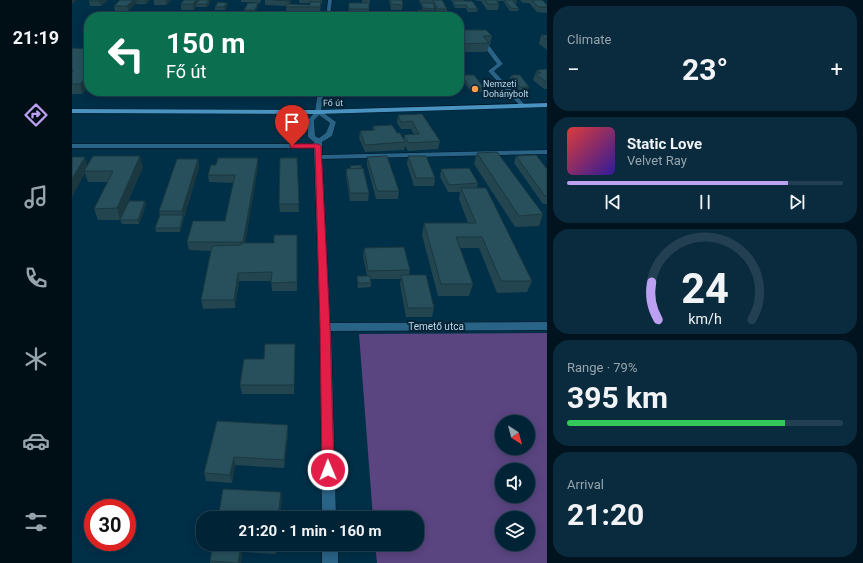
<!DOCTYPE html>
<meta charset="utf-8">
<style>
:root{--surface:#002336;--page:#0a2b3e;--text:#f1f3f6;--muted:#95a4ad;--line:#224051;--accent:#bca0f2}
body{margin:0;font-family:Roboto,sans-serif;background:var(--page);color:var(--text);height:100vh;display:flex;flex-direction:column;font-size:15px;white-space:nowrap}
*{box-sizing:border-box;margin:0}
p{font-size:13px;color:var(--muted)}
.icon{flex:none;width:22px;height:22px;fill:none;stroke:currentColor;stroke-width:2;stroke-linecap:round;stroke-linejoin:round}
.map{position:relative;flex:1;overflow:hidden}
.side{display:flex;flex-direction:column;gap:6px;padding:6px;background:#00131e;width:316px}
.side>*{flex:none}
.banner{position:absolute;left:12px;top:12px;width:380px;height:84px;border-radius:16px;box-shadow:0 2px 10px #0003,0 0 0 1px var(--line);background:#0b6e4f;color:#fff;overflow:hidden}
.needle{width:26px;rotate:144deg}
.tools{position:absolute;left:423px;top:415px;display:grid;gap:8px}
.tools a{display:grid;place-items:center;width:40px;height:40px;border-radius:50%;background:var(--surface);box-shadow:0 2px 10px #0003,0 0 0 1px var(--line);font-size:20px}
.speed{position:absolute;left:12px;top:499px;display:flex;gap:8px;font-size:20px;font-weight:700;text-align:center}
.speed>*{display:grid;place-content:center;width:52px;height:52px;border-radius:50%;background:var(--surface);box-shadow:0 2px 10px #0003,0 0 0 1px var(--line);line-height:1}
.speed .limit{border:6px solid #d22;background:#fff;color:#111}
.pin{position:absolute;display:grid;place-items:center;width:34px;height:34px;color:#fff;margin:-41px -17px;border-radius:50% 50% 50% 0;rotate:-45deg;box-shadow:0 0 4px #0007}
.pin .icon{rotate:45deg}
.me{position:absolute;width:44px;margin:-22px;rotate:359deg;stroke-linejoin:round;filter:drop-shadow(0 0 3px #0008)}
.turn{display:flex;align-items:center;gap:14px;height:84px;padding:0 16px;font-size:18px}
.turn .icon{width:52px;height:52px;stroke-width:2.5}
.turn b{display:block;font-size:28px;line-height:34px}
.big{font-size:30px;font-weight:700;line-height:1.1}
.side .card{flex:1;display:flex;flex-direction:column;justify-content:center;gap:6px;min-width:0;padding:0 14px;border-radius:16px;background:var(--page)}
.side .dial{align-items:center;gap:0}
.dial svg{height:104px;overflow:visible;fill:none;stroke:var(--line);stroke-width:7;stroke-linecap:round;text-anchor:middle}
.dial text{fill:var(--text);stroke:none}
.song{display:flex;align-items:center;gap:12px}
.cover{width:48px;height:48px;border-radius:6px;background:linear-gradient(135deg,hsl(0 70% 55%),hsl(250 70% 35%))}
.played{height:4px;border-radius:2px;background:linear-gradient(90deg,var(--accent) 80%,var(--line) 80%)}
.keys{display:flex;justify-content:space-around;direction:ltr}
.heat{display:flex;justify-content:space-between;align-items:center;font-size:22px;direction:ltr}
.charge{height:6px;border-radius:3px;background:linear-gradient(90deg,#34c759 79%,var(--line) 0)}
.trip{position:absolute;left:124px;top:511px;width:228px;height:40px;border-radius:16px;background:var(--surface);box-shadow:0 2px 10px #0003,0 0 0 1px var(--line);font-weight:700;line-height:40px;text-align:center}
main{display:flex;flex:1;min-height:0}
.menu{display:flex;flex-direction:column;width:72px;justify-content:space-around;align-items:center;background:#000e16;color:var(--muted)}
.menu .icon{width:28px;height:28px}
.menu .active{color:var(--accent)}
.menu b{font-size:18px;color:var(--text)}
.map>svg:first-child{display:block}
.green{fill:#5a4580;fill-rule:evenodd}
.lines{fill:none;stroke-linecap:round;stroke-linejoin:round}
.service-casing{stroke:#001627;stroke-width:1}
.minor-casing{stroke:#001627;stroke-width:1}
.primary-casing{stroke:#001627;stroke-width:1}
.service{fill:#296386;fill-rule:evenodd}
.minor{fill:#296386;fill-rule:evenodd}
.primary{fill:#4993c1;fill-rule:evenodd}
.wall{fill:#22454f}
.shaded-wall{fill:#1b3840}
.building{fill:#27505c;stroke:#1b3840}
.route{fill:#e11d48;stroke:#92132f}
.poi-dot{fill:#fb9e50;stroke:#052436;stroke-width:1.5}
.labels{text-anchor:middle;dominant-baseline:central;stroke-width:4;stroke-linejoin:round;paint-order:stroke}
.far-poi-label{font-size:9px;fill:#bbd8ec;stroke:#052436;text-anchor:start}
.far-street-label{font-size:9px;fill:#bbd8ec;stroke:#052436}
.street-label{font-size:10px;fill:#bbd8ec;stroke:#052436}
</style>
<main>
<nav class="menu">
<b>21:19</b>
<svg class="icon active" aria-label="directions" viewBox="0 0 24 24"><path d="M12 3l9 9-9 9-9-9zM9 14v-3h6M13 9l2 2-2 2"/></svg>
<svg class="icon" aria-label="music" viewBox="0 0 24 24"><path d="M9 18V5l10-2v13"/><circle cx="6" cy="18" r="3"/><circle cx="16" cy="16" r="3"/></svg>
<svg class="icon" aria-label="phone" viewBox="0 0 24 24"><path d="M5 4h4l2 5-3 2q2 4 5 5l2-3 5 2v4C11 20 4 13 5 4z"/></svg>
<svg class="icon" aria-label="climate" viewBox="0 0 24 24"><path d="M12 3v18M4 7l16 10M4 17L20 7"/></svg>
<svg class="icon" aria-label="car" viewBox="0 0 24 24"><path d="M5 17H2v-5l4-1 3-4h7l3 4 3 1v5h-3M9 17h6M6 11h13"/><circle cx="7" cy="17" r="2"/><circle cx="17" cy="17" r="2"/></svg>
<svg class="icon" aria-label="filters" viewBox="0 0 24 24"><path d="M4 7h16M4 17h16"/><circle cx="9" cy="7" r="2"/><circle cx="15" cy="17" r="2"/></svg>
</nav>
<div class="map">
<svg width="475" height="563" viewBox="0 0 475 563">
<rect width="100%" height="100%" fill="#002f48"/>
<!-- green -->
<path class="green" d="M475,333V563H305L303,544H345V518H301L287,334ZM430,422H456V448H430ZM430,470H456V496H430ZM430,518H456V544H430Z"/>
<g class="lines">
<defs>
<polygon id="service" points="412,44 416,44 431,64 422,71 453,105 453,107 449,107 416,71 425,64 411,45"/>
<g id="minor">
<polygon points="256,0 260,0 258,17 254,17"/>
<path d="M246,91H252L249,111L264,122L260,136L250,142V155L475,150V154L250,159L258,323L475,322V330L259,331L264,518H250L248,327L242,148H0V144H242V142L236,137V120L243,112ZM247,115L258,123L254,133L247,138L243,136L242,120Z"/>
<rect x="250" y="544" width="16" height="19"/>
</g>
<polygon id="primary" points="475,103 475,107 246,114 0,113 0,109 246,110"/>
</defs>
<!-- service casing -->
<use href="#service" class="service-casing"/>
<!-- minor casing -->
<use href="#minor" class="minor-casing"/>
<!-- primary casing -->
<use href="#primary" class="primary-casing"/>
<!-- service -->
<use href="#service" class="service"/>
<!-- minor -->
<use href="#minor" class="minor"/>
<!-- primary -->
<use href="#primary" class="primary"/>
</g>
<!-- wall -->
<g class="wall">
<polygon points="18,0 36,0 29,6 18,6 17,1"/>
<polygon points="47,0 78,0 74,4 65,4 64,3 56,11 43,11 42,6 47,1"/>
<polygon points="82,0 99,0 94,5 82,5"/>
<polygon points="169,0 189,0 188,3 169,2"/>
<polygon points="193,0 219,0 218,4 238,5 238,3 227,3 227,0 250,0 250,4 249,4 248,12 214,12 214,6 193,5"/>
<rect x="290" y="0" width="8" height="3"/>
<polygon points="317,0 330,0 331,5 330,10 319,10"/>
<polygon points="347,0 370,0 375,9 375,12 365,12 361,3 363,9 363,11 365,17 345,17 346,10 351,11"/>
<polygon points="374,0 392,0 392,1 406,9 405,12 396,12 394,8 383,8 379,0"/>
<polygon points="404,0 444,0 445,1 444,4 443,4 447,9 446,11 438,11 431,1 425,1 427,4 426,10 415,10 409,1 405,1"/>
<polygon points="448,0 470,0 475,5 475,13 465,12 457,3 451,3"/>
<polygon points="138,2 135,7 124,7 124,6 122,10 109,10 109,4"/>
<polygon points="277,3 297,3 297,13 290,15 290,14 276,14"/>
<polygon points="156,5 153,10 143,10 143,7"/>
<polygon points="186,6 183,13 172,13 172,10"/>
<polygon points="387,30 420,36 418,45 417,45 415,52 387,52"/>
<polygon points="469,35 475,35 475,50 467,44"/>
<polygon points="0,48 17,49 17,86 10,94 0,94"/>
<polygon points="475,69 475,89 472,89 461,80 465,70"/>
<polygon points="390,75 412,88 411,92 399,92 390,79"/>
<polygon points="439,75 457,87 456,90 447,90 438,78"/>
<polygon points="38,91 57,91 54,94 39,94"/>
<polygon points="80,91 105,91 103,95 80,95"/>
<polygon points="123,91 149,91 147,96 124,96"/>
<polygon points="170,91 194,91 193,94 170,94"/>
<polygon points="200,91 225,91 224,94 201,94"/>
<polygon points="261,91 317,91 316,94 262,95"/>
<polygon points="347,91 364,91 363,93 348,93"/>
<polygon points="350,114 368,141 366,149 336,151 333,146 332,150 293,152 287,138 288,131 301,130 301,126 325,133 332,139 332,135 342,135 339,129 329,129 325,123 326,115"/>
<polygon points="405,153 471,214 467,226 443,227 402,164"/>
<polygon points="336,156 363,178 362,186 342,186 335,164"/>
<polygon points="444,156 475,169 475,204 471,204 442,163"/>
<polygon points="295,157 327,191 326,199 304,199 295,165"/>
<polygon points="225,158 227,212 208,212 207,204"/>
<polygon points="126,159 127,167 108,232 84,232 83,228 88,215 87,211"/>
<polygon points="16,166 71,167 48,220 26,220 22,209 36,182 16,182 13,173 0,197"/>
<polygon points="186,166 173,243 202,243 225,235 225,291 200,291 199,281 167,281 163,308 131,309 129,300 139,251 117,250 115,242 153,221 162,183 137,182 136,175"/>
<polygon points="278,166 297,193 296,201 278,201 274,176 274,169 278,169"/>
<polygon points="369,169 406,183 405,188 460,281 455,292 425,293 407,248 388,248 401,284 397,296 366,296 350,235 352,223 396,223 387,199 388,192 376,192 368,177"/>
<polygon points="74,205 67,224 50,224 48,220"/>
<polygon points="292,248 338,270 337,275 362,308 360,317 334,317 328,284 329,279 299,279 299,287 286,288 285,281 285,276 295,276 291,256"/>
<polygon points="223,344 222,394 170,394 168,385 192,359"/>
<polygon points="145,421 216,434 212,468 163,465 160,483 134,481 132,473"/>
<polygon points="141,544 205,544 204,554 170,552 169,563 138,563 138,561"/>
</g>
<!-- shaded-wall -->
<g class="shaded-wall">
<polygon points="0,0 5,0 0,4"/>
<polygon points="28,0 36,0 29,6 27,1"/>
<polygon points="61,0 67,0 64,1 64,3 56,11 55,6"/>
<polygon points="75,0 78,0 74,4 73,2"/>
<polygon points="94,0 99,0 94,5"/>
<polygon points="124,0 129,0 124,4 124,6 122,10 121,4"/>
<polygon points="137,0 138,0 138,2 135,7 134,4"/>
<polygon points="217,0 219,0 217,6"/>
<polygon points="155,3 156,5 153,10 152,7"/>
<polygon points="186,3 186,6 183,13 183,10"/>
<polygon points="17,74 17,86 10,94 8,84"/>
<polygon points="102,91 105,91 103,95"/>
<polygon points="147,91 149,91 147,96"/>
<polygon points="68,156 71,167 48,220 45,208"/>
<polygon points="13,157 16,168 12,171 13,173 0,197 0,179"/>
<polygon points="186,158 186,166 172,251 171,242"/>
<polygon points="126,159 127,167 108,232 108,228 111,215 110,211"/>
<polygon points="73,201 74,205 67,224 66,220"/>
<polygon points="166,273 167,281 163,308 162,300"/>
<polygon points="216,425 216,434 212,468 212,460"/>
<polygon points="162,457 163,465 160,483 158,475"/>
<polygon points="209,492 210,500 208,518 206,518"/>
<polygon points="203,544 205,544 204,554 203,547"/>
<polygon points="169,545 170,552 169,563 166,563"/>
</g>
<!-- building -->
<g class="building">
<polygon points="18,0 28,0 27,1 17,1"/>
<polygon points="48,0 61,0 55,6 42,6"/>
<polygon points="66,0 75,0 73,2 64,1"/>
<polygon points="112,0 124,0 121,4 109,4"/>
<polygon points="127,0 137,0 134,4 124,4"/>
<polygon points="201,0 217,0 217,1"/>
<polygon points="318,0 330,0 331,5 319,4"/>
<polygon points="361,0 370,0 375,9 366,9"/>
<polygon points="413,0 424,0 427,4 416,4"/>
<polygon points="432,0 444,0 445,1 441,1 447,9 439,8"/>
<polygon points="460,0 470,0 475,5 475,7 466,7"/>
<polygon points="381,1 400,1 406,9 397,9 394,5 383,5"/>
<polygon points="146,2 155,3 152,7 143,7"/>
<polygon points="238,2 249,2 248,7 214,7 215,4 238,5"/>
<polygon points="176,3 186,3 183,10 172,10"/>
<rect x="277" y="3" width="20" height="6"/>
<polygon points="349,3 361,3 363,9 351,8"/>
<polygon points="346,10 362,11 365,17 348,17"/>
<polygon points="291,13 299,13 300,17 266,17 266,15 291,15"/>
<rect x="220" y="16" width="27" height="1"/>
<polygon points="387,30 414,30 420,36 411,36 417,43 387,44"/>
<polygon points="469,35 475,35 475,40"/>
<polygon points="0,48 17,49 17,74 8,84 0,84 0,72 2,70 0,70"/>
<polygon points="475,69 475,82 474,82 463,73 469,73 465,70"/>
<polygon points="390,75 402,75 412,88 399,89"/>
<polygon points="439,75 448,75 457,87 448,87"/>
<polygon points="350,114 368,141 337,143 332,135 347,134 340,121 329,122 326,115"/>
<polygon points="320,125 325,133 328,133 333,142 293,145 288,131 303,130 301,126"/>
<polygon points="425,152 471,214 447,216 405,153"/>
<polygon points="464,155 475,169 475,196 473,196 444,156"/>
<polygon points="21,156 68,156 45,208 22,209 41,171 12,171"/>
<polygon points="315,156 327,191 305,191 295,157"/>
<polygon points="336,156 354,156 363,178 344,178"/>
<polygon points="0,157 13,157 0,179"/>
<polygon points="146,158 186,158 171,242 115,242 121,221 153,221 163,175 136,175 139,165 144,165"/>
<polygon points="208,158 225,158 227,204 207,204"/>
<polygon points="105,159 126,159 110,211 87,211"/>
<polygon points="289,165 290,168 279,169 278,166"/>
<polygon points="291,168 297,193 278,193 274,169"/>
<polygon points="397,168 406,183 377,185 369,169"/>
<polygon points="389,188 414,188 460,281 429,281 410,237 384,237 401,284 369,284 352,223 404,223"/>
<polygon points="57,201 73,201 66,220 48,220"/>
<polygon points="88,215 111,215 108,228 83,228"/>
<polygon points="202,235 225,235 225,282 199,283 200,272 166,273 162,300 129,300 140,246 169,245 169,243 202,243"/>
<polygon points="332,247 338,270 296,271 292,248"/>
<polygon points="329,275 354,275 362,308 336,308"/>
<polygon points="285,276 298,276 299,283 286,283"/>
<polygon points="193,344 223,344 222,385 168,385 172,359 192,359"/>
<polygon points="145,421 216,425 212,460 162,457 158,475 132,473"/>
<polygon points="151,489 209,492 206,518 146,518"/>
<polygon points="141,544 203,544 203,547 169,545 166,563 138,561"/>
</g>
<!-- route -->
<polygon class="route" points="218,144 246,144 249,146 258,327 262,470 261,474 256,476 252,474 250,470 248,327 243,148 220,148 218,147"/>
<!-- markers -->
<circle class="poi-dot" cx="403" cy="89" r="4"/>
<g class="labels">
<!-- far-poi labels -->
<g class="far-poi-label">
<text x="411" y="84">Nemzeti<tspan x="411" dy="10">Dohánybolt</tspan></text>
</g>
<!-- far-street labels -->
<g class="far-street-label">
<text transform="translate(261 103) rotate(-1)">Fő út</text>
</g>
<!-- street labels -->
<g class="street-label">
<text x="364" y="326">Temető utca</text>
</g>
</g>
</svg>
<div class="tools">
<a><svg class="needle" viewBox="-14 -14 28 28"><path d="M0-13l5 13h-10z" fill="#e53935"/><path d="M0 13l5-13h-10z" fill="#95a4ad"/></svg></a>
<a><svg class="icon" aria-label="sound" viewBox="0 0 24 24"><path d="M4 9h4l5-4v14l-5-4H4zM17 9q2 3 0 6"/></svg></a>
<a><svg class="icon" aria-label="layers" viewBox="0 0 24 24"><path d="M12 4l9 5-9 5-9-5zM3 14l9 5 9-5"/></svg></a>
</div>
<div class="speed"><div class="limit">30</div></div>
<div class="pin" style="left:220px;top:146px;background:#d93025"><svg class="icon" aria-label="arrive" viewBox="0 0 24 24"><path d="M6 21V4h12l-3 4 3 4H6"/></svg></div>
<svg class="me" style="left:256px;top:470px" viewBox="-20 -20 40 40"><circle r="17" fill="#e11d48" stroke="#fff" stroke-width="3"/><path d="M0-11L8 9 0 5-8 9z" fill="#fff"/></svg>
<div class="trip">21:20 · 1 min · 160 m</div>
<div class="banner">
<div class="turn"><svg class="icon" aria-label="left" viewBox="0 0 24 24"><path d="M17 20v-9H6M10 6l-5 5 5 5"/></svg><div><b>150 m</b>Fő út</div></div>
</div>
</div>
<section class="side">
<div class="card"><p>Climate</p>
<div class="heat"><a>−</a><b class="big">23°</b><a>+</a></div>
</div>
<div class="card">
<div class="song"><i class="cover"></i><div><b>Static Love</b><p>Velvet Ray</p></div></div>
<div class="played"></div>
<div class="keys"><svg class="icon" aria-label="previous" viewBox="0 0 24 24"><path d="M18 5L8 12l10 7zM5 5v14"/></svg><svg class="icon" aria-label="pause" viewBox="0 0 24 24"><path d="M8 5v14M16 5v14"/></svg><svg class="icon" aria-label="next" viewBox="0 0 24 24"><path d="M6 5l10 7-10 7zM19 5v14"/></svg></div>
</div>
<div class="card dial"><svg viewBox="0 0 100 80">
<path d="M14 69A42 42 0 1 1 86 69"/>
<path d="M14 69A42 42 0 0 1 9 40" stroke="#bca0f2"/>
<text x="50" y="56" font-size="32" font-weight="700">24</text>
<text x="50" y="72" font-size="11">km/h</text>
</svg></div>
<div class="card"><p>Range · 79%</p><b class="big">395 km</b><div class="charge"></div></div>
<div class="card"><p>Arrival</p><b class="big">21:20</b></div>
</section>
</main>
